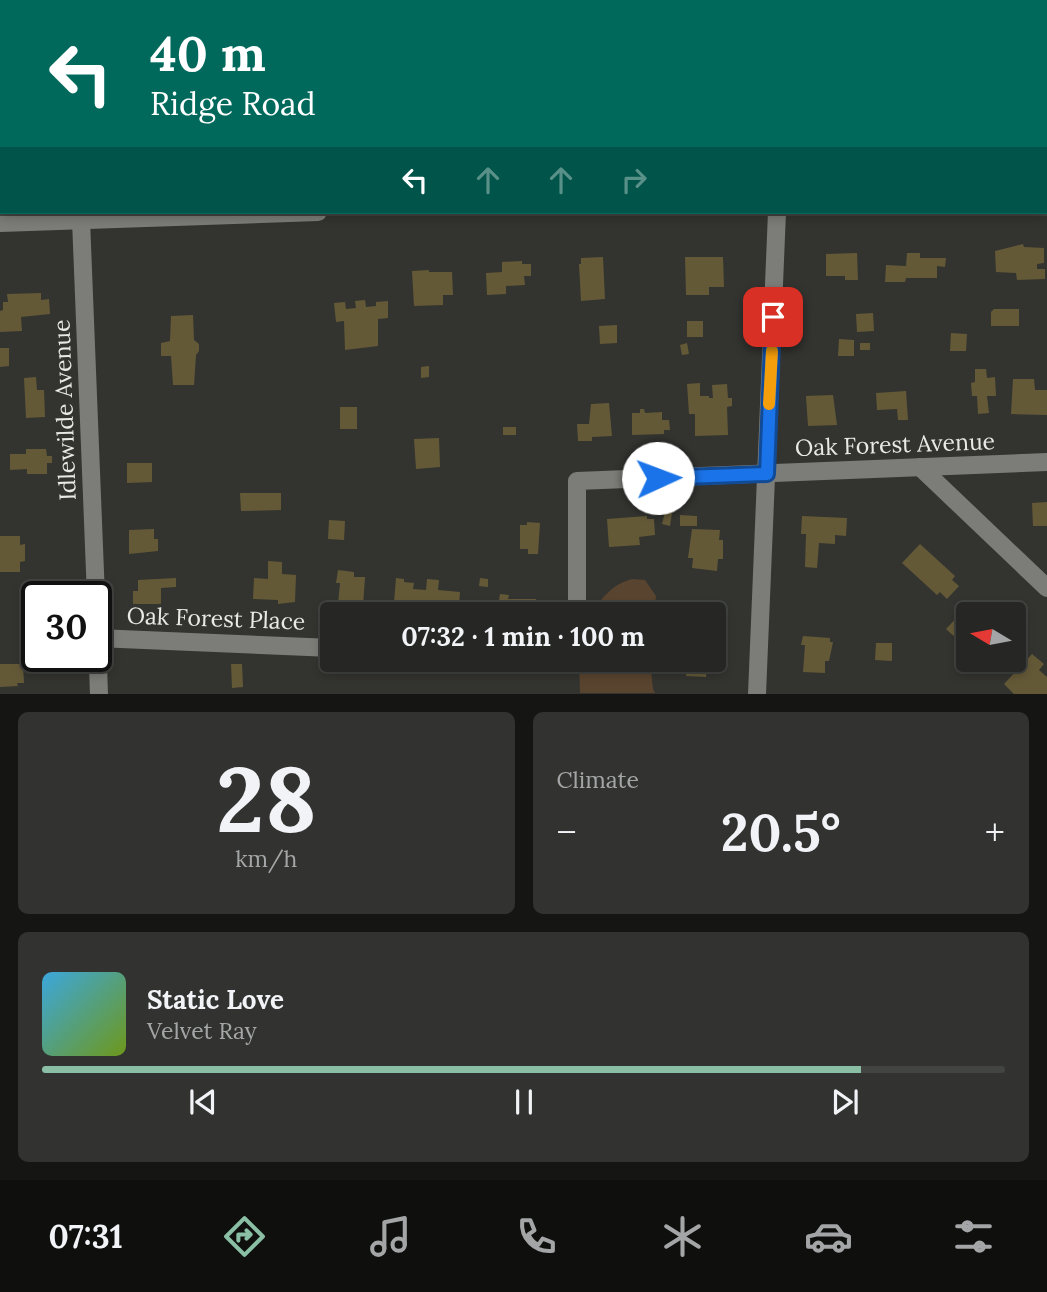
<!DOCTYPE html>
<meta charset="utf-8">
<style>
:root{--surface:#262724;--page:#323331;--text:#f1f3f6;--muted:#a4a5a6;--line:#424441;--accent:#8abfa5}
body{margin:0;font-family:Lora,serif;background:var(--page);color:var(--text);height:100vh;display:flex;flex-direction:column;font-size:26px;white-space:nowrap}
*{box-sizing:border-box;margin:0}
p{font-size:23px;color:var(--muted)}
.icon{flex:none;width:38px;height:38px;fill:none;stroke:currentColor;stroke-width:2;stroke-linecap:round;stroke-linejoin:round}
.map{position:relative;height:694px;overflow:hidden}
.sheet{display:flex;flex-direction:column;gap:18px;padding:18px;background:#151514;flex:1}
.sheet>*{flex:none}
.banner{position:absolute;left:0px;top:0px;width:1048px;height:214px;box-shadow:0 4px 10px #0003,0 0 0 2px var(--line);background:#00695c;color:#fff;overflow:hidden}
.needle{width:46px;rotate:280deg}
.tools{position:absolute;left:956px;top:602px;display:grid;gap:14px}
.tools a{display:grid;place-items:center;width:70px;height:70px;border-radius:7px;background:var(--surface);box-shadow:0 4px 10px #0003,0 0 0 2px var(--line);font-size:35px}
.speed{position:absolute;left:21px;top:581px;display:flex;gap:14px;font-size:35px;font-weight:700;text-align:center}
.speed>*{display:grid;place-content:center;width:91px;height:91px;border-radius:50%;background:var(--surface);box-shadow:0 4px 10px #0003,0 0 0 2px var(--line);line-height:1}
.speed .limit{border:4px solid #111;border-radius:10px;background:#fff;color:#111}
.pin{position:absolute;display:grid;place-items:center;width:60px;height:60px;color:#fff;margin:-30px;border-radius:14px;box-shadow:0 4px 10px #0006}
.me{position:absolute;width:77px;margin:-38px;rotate:88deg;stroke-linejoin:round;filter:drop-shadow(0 0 5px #0008)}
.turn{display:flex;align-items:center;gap:24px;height:147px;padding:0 35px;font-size:32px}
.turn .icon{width:91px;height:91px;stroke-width:2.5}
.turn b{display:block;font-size:49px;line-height:60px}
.lanes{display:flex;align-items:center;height:66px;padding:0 35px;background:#0003;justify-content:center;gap:35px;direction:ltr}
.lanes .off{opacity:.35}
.big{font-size:52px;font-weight:700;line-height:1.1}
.sheet .card{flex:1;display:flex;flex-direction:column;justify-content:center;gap:10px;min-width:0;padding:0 24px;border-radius:10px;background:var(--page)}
.sheet .dial{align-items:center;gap:0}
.dial b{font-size:91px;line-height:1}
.song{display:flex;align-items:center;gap:21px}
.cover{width:84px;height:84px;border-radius:10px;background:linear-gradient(135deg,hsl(200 70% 55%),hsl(80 70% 35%))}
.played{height:7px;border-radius:4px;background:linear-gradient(90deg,var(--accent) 85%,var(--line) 85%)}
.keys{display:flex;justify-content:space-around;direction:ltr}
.heat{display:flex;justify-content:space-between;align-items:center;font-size:38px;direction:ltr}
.sheet .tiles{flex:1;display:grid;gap:18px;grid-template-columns:1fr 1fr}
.card:last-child{grid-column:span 2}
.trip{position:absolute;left:320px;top:602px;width:406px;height:70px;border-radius:7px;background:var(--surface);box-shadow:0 4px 10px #0003,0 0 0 2px var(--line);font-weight:700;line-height:70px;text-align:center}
.tabs{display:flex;height:112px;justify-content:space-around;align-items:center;background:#0f100e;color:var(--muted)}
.tabs .icon{width:49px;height:49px}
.tabs .current{color:var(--accent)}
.tabs b{font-size:32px;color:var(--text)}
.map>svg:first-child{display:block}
.green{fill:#59442f}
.building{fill:#645937}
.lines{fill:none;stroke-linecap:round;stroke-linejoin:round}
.minor{stroke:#7c7d78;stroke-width:18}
.route-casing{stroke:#114b97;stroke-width:18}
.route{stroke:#1a73e8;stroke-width:12}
.slow{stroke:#f59e0b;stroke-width:12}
.labels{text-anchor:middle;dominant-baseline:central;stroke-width:7;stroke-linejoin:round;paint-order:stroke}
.street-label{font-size:23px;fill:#e9eae7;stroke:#333430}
</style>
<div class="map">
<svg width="1047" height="694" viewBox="0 0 1047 694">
<rect width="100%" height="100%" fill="#333430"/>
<!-- green -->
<g class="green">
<path d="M632,579L645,580L656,596L654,614H591C603,597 611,585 632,579Z"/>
<polygon points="579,660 650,660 653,689 655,693 580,693"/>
</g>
<!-- building -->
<g class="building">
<polygon points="1023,244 1024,247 1044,248 1044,263 1037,264 1037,269 1045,269 1045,279 1017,280 1016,273 996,272 995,251"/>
<polygon points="857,253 858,280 845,280 845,276 826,276 826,254"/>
<polygon points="907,253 920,253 920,258 946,258 945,267 937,266 937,278 906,278 905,282 885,282 886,265 906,266"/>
<polygon points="603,257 605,299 581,301 579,264 581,264 581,258"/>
<polygon points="685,257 723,257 724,287 709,287 709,295 686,295"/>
<polygon points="522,261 522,264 531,264 531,276 524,276 525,285 506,286 506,294 487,295 486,273 502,272 502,262"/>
<polygon points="429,270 429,272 452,272 453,295 443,295 443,305 414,306 412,271"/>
<polygon points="41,293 41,300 49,299 50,314 21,317 22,331 0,332 0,311 3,310 3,302 8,302 7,294"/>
<polygon points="365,300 366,307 376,306 376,302 388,301 388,318 378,319 378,346 345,350 344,321 336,322 334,303 345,302 346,309 356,308 355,301"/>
<polygon points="994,309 1019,309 1019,326 991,326 991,312"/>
<polygon points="873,313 874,331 857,332 856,314"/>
<polygon points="193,315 194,340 199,344 199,351 196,355 194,385 173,385 171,356 161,356 161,343 170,341 171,316"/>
<rect x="687" y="321" width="16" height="16"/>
<polygon points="617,325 617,343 600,344 599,326"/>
<polygon points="951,333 967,334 966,351 950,351"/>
<polygon points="839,339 854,340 854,356 838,356"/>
<polygon points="687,343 689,354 682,355 680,345"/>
<rect x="860" y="343" width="10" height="7"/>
<polygon points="0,348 9,348 9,366 0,367"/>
<polygon points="429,366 429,377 421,378 421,367"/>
<polygon points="975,369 986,369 987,378 995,377 996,396 987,396 989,413 978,414 977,396 972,396 971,383 975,382"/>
<polygon points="36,377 37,390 44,390 45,417 26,418 24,378"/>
<polygon points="1013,379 1034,379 1035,390 1047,390 1047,415 1011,414"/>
<polygon points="700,383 700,396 709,396 709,398 713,398 712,385 727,384 728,398 732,398 732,406 727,407 728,435 695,436 695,414 689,414 687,384"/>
<polygon points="906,391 908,420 898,420 897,409 877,410 876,393"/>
<polygon points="833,395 837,425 808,426 806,396"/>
<polygon points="609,403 612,436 592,437 592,441 578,441 577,424 589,424 591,404"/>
<rect x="340" y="407" width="17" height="22"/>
<polygon points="640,409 644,409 645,413 662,412 662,420 669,420 670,430 664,430 664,434 632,435 632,413 640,413"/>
<rect x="503" y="427" width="13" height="8"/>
<polygon points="439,438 440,467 416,469 414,439"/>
<polygon points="26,449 46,449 47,456 52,456 52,463 47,463 47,474 27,474 27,469 10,470 10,454 26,454"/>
<polygon points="127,463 152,463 152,482 127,483"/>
<polygon points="240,493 281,493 281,510 241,511"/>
<polygon points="1047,502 1047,526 1033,526 1032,503"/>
<polygon points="665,512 672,513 670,526 662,524"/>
<polygon points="680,515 697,516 697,526 680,526"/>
<polygon points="647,516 647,519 654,519 655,535 639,537 640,545 609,547 607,519"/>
<polygon points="802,516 847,518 846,536 835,535 835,544 819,543 817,568 805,567 806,534 801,534"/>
<polygon points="329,520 345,521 344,540 328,539"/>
<polygon points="527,522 540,523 538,554 528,554 528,549 520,549 520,525 527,525"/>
<polygon points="154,529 154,539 158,539 158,551 129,554 129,530"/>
<polygon points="692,529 720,530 719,540 723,540 723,559 718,559 717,571 692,568 693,558 688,558"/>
<polygon points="0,536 20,536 20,545 25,544 25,561 20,562 20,572 0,572"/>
<polygon points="920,544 955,576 952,580 959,586 947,599 940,592 937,595 902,563"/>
<polygon points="268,561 282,562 282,574 296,575 295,602 278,604 278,600 253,599 254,578 268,579"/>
<polygon points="338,570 354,572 354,577 365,577 363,606 338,604 340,583 336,583"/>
<polygon points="176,578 176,587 161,588 161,604 133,604 133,591 138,591 138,580"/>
<polygon points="396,578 404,579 404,582 414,583 413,589 426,590 427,579 439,580 438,590 460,592 459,605 456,604 455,614 412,610 413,604 394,602"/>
<polygon points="480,578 488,579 488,587 479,586"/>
<polygon points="500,594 509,595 508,599 536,599 536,602 544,602 543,614 497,614"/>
<polygon points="964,610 968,614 968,649 946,629"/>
<polygon points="803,636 830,638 830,642 833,642 829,661 825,661 825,673 803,672 805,645 801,645"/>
<polygon points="876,643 892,643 892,661 875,660"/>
<polygon points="1032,654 1044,664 1039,670 1047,677 1047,694 1014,694 1004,684"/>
<polygon points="687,660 707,660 706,677 686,676"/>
<polygon points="990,660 1004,660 998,667"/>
<polygon points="0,664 23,664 24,683 17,683 18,686 0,687"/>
<polygon points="231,664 242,664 243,687 232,688"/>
</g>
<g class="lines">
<!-- minor -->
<g class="minor">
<polyline points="770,0 771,2"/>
<polyline points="177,2 177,0"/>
<polyline points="1046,184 1047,184"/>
<polyline points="81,220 96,597"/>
<polyline points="0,223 318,212"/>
<polyline points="920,467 1047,588"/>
<polyline points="96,611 99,694"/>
<polyline points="577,614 577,481 1047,462"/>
<polyline points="97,638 332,648"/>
<polyline points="757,694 777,212"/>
</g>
</g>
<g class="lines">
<defs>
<polyline id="route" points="658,478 767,474 773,317"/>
</defs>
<!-- route casing -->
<use href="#route" class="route-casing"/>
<!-- route -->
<use href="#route" class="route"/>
<!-- slow -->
<polyline class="slow" points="769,404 772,351"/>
</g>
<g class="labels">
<!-- street labels -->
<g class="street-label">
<text transform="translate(64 410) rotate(-92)">Idlewilde Avenue</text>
<text transform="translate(895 444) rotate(-2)">Oak Forest Avenue</text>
<text transform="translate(216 618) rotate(2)">Oak Forest Place</text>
</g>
</g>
</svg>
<div class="tools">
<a><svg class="needle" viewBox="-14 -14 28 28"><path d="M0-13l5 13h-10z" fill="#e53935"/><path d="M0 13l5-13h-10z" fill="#a4a5a6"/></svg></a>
</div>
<div class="speed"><div class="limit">30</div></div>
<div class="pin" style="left:773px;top:317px;background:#d93025"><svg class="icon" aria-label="arrive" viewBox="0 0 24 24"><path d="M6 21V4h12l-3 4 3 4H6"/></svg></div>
<svg class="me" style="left:658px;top:478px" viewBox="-20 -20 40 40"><circle r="19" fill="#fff"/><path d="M0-13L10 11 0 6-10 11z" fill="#1a73e8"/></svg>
<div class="trip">07:32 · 1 min · 100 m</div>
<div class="banner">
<div class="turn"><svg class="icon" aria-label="left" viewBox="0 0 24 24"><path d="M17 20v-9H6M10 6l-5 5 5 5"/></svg><div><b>40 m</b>Ridge Road</div></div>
<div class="lanes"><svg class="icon" aria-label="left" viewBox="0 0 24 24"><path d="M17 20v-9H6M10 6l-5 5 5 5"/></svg><svg class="icon off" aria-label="ahead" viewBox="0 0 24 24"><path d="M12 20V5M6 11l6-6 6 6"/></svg><svg class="icon off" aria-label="ahead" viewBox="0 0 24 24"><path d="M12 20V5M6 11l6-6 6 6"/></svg><svg class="icon off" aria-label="right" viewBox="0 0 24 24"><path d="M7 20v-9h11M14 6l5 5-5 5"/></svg></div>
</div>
</div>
<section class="sheet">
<div class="tiles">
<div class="card dial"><b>28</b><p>km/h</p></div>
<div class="card"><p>Climate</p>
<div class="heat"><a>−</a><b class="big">20.5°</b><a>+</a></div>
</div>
<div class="card">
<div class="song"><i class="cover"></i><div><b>Static Love</b><p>Velvet Ray</p></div></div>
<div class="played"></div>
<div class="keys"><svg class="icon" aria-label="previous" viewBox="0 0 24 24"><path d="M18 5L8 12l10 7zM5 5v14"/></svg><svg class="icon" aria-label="pause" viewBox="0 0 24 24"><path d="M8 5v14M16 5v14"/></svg><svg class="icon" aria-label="next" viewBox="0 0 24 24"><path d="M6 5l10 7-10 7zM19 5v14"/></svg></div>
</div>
</div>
</section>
<nav class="tabs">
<b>07:31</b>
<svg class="icon current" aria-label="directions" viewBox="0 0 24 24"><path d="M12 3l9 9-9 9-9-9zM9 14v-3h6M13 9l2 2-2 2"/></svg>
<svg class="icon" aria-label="music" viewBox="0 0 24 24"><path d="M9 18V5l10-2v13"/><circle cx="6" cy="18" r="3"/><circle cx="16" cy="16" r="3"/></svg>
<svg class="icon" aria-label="phone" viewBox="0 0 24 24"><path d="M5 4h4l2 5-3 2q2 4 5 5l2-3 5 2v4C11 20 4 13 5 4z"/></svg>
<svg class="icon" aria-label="climate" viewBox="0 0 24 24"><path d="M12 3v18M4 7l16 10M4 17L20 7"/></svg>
<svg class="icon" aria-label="car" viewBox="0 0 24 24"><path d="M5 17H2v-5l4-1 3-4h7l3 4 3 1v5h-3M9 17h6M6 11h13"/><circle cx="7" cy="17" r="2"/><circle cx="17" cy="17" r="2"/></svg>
<svg class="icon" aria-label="filters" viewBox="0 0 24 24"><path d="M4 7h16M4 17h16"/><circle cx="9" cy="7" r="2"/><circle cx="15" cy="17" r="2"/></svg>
</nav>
